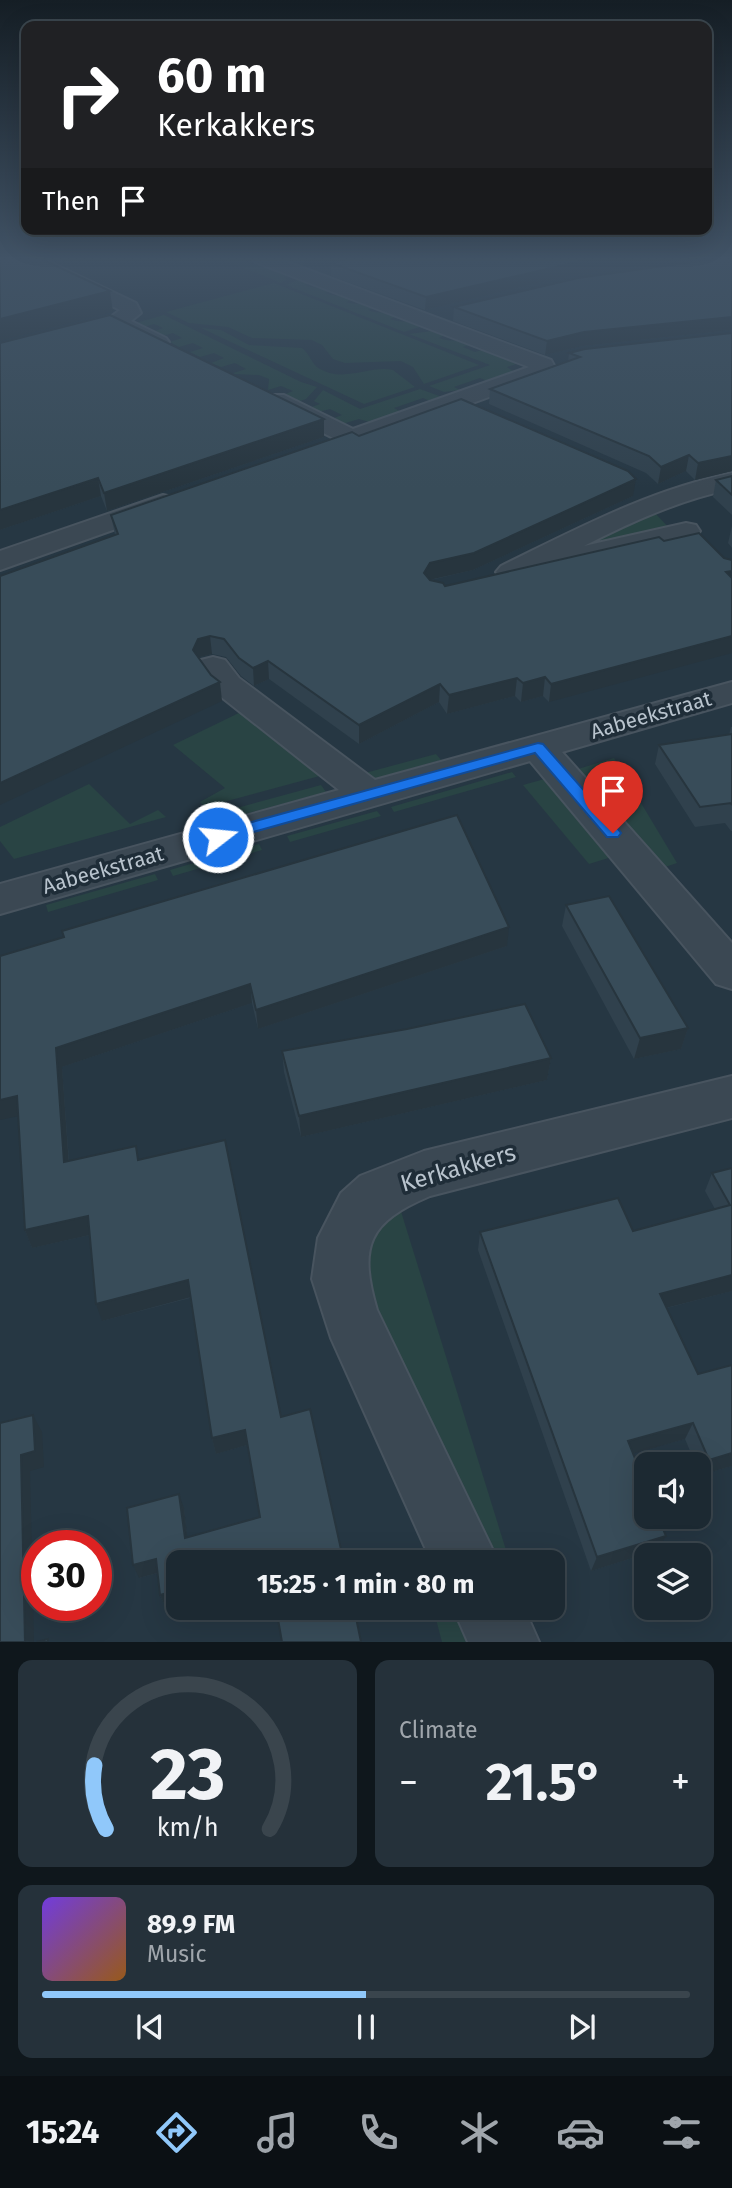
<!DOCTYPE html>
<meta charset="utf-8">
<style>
:root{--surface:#1c2932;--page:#25313a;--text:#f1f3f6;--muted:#a0a6ac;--line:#3a454d;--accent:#90c8fa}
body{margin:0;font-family:"Fira Sans",sans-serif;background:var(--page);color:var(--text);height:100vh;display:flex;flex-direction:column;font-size:26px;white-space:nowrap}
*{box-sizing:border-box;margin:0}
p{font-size:23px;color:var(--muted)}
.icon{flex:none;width:38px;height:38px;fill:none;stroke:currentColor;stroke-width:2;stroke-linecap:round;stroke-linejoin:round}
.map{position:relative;height:1642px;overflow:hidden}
.drawer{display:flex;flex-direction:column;gap:18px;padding:18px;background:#0f171c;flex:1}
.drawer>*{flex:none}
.top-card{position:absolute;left:21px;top:21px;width:691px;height:214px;border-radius:14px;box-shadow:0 7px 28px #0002,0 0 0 2px var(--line);background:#202124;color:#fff;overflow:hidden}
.buttons{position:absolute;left:634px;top:1452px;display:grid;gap:14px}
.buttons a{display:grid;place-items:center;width:77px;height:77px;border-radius:14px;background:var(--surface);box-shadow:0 7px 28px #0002,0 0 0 2px var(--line);font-size:35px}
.speed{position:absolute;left:21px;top:1530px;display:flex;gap:14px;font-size:35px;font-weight:700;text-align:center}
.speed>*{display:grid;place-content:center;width:91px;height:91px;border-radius:50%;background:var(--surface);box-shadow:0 7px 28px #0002,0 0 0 2px var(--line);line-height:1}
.speed .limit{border:10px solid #d22;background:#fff;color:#111}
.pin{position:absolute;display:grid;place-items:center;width:60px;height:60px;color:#fff;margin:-72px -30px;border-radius:50% 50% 50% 0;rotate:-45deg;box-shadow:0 0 7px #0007}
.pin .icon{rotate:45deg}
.me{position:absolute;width:77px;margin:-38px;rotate:74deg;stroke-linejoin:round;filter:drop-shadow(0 0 5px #0008)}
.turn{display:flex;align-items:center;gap:24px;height:147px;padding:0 21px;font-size:32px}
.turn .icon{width:91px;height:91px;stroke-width:2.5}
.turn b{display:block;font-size:49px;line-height:60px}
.then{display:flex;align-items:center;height:66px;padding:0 21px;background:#0003;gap:14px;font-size:26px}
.big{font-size:52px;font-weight:700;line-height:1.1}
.drawer .tile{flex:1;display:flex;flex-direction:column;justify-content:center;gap:10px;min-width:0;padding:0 24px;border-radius:14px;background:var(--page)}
.drawer .dial{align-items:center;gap:0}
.dial svg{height:182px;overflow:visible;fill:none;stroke:var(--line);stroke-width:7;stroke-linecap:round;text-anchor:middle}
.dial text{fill:var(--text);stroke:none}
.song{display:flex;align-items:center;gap:21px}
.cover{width:84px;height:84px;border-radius:10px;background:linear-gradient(135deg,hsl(260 70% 55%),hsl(30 70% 35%))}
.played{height:7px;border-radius:4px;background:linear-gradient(90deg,var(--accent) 50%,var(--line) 50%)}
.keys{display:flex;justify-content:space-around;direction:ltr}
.heat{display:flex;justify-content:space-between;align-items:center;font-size:38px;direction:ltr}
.drawer .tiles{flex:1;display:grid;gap:18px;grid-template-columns:1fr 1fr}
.tile:last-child{grid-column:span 2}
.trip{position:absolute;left:166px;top:1550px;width:399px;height:70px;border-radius:14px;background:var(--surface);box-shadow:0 7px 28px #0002,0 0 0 2px var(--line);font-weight:700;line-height:70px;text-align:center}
.tabs{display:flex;height:112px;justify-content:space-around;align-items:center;background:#0b1014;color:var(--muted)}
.tabs .icon{width:49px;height:49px}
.tabs .active{color:var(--accent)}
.tabs b{font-size:32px;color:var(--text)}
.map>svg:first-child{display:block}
.green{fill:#294444}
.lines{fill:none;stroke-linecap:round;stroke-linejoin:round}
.street-casing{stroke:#48545f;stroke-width:4}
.street{fill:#3b4853;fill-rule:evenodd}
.wall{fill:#30414d}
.shaded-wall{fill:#27353e}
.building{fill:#384c59;stroke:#27353e;stroke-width:2}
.route{fill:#1a73e8;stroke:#114b97;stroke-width:2}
.labels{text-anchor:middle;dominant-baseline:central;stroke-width:7;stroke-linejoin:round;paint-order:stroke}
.street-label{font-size:21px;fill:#b8c3cd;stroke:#1f2d38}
.near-street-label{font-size:24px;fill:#b8c3cd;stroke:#1f2d38}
</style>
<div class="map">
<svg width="732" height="1642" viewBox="0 0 732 1642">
<rect width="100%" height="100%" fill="#263743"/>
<!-- green -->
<g class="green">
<polygon points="219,258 253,258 244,261 252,265 263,262 295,274 284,277 287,279 281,283"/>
<path d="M304,277L315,282L305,285C315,290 324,285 335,290L325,293C337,298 345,293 356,298L346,302C358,306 366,301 378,306L368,310C380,315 388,310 400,315L390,319C403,324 413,319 426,325L404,332L286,285Z"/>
<polygon points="274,283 479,365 424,384 413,367 401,361 345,363 333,359 322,345 312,340 252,338 228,327 189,323 166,312"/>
<polygon points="164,315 301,382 317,387 306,399 294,403 280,396 293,391 281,386 268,390 269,379 259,375 235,374 233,373 246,369 235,363 221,367 211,363 224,358 214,353 200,357 190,352 203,348 193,343 179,347 170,342 182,338 173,333 159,337 150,333 163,328 154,324 140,328 132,324"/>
<path d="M201,328L221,330L249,345L302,348C310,354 312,365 320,369C344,383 370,365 393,370L415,387L364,404Z"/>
<path d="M432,331L449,333L439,338C452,343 461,338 474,343L463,347L475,352L488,348L522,362L507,367L518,374L493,383L480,378L454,387L460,390L444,392L429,386L490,365L409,334Z"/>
<polygon points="420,389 442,397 430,401 423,398 394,408 405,414 376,424 359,419 339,425 329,420 342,415 330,409 315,413 306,409 320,404 314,401 323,390 360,409"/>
<polygon points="654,512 670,529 598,545 594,541"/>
<polygon points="245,710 327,774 205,807 200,802 225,788 173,745"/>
<polygon points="436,754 441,760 370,780 365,773"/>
<polygon points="614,758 677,863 662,868 575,770"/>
<polygon points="512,772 516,777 394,812 391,807"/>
<polygon points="548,778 615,856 589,864 523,785"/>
<polygon points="89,784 130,824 158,810 166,817 14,859 0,841 0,827"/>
<polygon points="321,785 326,792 219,821 215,814"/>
<polygon points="377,811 381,816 290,842 287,836"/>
<polygon points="259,844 262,850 173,876 170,870"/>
<polygon points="155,874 158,880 48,912 46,905"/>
<polygon points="399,1205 510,1563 496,1563 373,1308 363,1275 374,1231"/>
<polygon points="433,1608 455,1608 470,1642 442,1642"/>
</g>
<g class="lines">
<defs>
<g id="street">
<polygon points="18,258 41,258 136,303 141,313 131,321 166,338 169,342 166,346 152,346 108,325 105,321 120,310 21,262"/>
<polygon points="252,258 276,258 551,360 556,369 553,374 361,443 352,445 343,443 268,405 265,400 268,395 284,395 353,429 529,367 255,262"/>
<path d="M732,473V489C679,500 631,522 584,546L686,523L696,525L700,531L696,537L511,581L501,578L496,572L501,566C577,529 649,490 732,473Z"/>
<polygon points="163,495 172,497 176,503 172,509 0,570 0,551"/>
<polygon points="213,657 225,660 239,678 375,780 732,682 732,703 562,752 732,943 732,989 716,984 530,761 0,914 0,884 339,790 215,692 197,667 201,660"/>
<path d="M732,1076V1118L430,1196C369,1222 358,1245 377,1310L499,1563H432L331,1338L312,1279L318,1238L341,1193L360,1176L424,1151Z"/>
<polygon points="453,1608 524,1608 539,1642 468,1642"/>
</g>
</defs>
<!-- street casing -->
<use href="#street" class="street-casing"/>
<!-- street -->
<use href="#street" class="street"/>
</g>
<!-- wall -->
<g class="wall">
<polygon points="283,258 337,258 304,265"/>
<polygon points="732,258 732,330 583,346 545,355 453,321 454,307"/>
<polygon points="331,263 576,274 425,310 331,276"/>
<polygon points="732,333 732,471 695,480 686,471 658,484 646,473 489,404 490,389 568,361 569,353"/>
<polygon points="0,343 324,419 324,437 107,511 101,496 0,530"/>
<polygon points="359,436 633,496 473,570 431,580 445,586 659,537 549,702 543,696 521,702 515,696 447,714 439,702 359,744 269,679 254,686 241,676 226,657 212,654 200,657 199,659 222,701 115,535 111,515"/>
<polygon points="732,476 732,515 713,497 716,480"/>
<polygon points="732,526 732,548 728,543"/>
<polygon points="731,727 732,727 732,831 731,831 725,823 695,827 655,764 659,745 729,735"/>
<polygon points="566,905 688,1028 681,1049 634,1059 562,926"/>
<polygon points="507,946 258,1029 252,1003 62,1067 69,1161 140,1160 281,1417 344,1563 178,1563 178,1604 166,1608 160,1595 158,1573 139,1578 184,1508 187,1537 260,1517 247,1445 216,1454 212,1438 190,1298 102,1321 90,1235 32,1248 25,1230 18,1116 0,956"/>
<polygon points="282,1051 551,1058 547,1080 301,1137 284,1072"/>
<polygon points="732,1168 732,1291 667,1308 698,1374 732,1365 732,1466 700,1475 698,1470 698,1465 696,1465 685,1439 633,1453 658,1550 591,1571 478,1250 480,1232 633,1231 715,1209 705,1191 712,1173"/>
</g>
<!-- shaded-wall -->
<g class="shaded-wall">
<polygon points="304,258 337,258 304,265"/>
<polygon points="604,258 690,258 576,274 425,310 426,297 577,262"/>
<polygon points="110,291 113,312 0,341 0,319"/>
<polygon points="732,317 732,330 583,346 545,355 547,341 584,332"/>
<polygon points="324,419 324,437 107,511 104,493"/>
<polygon points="689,455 686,471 658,484 661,467"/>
<polygon points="732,456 732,471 695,480 698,463"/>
<polygon points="98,478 101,496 0,530 0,510"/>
<polygon points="636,479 633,496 473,570 429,580 424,573 430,563"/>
<polygon points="732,571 732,588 726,572"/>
<polygon points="210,636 212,654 200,657 195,669 193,650 198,639"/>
<polygon points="732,636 732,653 549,702 551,684"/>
<polygon points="268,661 269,679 254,686 253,668"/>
<polygon points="545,677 543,696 521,702 523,683"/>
<polygon points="517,678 515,696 447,714 449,695"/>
<polygon points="220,682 222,701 0,805 0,783"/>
<polygon points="440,684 439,702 359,744 359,725"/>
<polygon points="509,927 507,946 258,1029 256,1010"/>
<polygon points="250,984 252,1003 62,1067 70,1180 64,1162 56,1048"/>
<polygon points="688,1028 681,1049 634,1059 640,1038"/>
<polygon points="551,1058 547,1080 301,1137 299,1116"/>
<polygon points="17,1096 24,1115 0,1120 0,1100"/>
<polygon points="88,1216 94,1234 32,1248 25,1230"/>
<polygon points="732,1275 732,1291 654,1311 660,1294"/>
<polygon points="188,1280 191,1297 102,1321 96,1304"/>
<polygon points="33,1415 42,1432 44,1467 30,1471 34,1642 25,1642 21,1455"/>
<polygon points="693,1423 685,1439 621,1457 628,1441"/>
<polygon points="245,1430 247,1445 216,1454 212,1438"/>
<polygon points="732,1453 732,1466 700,1475 709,1460"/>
<polygon points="179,1494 184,1508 189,1552 185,1538"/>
<polygon points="666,1536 658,1550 591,1571 597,1557"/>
<polygon points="156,1559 161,1572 139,1578 133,1565"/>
<polygon points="178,1590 178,1604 166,1608 160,1595"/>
</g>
<!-- building -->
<g class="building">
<polygon points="0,258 39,258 110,291 0,319"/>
<polygon points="351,258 604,258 577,262 426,297 331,263"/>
<polygon points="721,258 732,258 732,317 584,332 547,341 454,307 578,278"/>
<polygon points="110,315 324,419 104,493 98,478 0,510 0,343"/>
<polygon points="732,333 732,456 698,463 689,455 661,467 649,456 490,389 580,357 569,353 585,349"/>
<polygon points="461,399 628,471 636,479 474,553 430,563 424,573 430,580 443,583 445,586 659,537 664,541 699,533 724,558 732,560 732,571 726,572 732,578 732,636 551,684 545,677 523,683 517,678 449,695 440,684 359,725 268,661 253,668 239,658 224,639 210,636 198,639 193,650 211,675 220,682 0,783 0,576 118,534 111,515 352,432 359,436"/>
<polygon points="732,476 732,495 716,480"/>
<polygon points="732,734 732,805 731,803 700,807 659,745"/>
<polygon points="457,815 509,927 256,1010 250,984 56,1048 64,1162 136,1146 138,1160 225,1140 281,1417 310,1409 344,1563 178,1563 178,1590 160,1595 156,1559 133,1565 127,1508 179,1494 185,1538 260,1517 245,1430 212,1438 188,1280 96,1304 88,1216 25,1230 17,1096 0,1100 0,956 64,937 62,931"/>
<polygon points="609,896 688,1028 640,1038 566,905"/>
<polygon points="525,1004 551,1058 299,1116 282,1051 407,1029"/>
<polygon points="732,1168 732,1275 660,1294 698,1374 732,1365 732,1453 709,1460 693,1423 628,1441 646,1486 646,1517 658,1517 666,1536 597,1557 480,1232 618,1198 633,1231 730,1205 712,1173"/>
<polygon points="33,1415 35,1451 21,1455 25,1642 0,1642 0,1423"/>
<polygon points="276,1608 354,1608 361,1642 282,1642"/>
<polygon points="48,1639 48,1642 37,1642"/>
</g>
<!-- sky -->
<linearGradient id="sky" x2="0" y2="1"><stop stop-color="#151e25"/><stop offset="0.53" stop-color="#415366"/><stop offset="1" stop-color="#415366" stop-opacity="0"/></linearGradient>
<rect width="732" height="488" fill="url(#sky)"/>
<!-- route -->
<polygon class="route" points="538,743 543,744 618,829 621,833 618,837 607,837 535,753 218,842 210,837 212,833"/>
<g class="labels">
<!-- street labels -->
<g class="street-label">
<text transform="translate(651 715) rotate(-16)">Aabeekstraat</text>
<text transform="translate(103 870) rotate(-16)">Aabeekstraat</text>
</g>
<!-- near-street labels -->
<g class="near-street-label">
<text transform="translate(458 1168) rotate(-16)">Kerkakkers</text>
</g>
</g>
</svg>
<div class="buttons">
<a><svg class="icon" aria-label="sound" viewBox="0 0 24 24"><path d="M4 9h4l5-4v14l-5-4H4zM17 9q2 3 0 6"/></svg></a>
<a><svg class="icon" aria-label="layers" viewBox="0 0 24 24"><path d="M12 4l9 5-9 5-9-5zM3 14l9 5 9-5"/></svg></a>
</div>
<div class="speed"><div class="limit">30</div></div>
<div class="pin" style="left:613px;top:833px;background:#d93025"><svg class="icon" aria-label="arrive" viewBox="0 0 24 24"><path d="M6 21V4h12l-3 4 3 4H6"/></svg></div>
<svg class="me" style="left:218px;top:837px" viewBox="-20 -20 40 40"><circle r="17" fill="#1a73e8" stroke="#fff" stroke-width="3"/><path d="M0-11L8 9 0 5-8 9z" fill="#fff"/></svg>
<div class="trip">15:25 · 1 min · 80 m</div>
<div class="top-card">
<div class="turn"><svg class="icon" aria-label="right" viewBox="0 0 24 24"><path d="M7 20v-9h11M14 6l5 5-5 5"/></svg><div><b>60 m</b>Kerkakkers</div></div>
<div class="then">Then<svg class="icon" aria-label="arrive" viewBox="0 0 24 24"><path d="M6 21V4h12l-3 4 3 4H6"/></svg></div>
</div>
</div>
<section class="drawer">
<div class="tiles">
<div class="tile dial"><svg viewBox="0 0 100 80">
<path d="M14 69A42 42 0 1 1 86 69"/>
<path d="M14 69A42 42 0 0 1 9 41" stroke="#90c8fa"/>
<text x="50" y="56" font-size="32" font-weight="700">23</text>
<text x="50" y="72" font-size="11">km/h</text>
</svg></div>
<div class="tile"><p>Climate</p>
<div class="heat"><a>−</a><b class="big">21.5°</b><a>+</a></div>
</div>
<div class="tile">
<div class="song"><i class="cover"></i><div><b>89.9 FM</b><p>Music</p></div></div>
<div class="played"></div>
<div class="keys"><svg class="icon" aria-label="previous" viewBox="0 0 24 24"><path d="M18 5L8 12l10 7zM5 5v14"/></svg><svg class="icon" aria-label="pause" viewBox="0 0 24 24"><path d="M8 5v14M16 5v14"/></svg><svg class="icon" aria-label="next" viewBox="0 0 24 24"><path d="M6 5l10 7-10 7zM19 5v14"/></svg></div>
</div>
</div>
</section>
<nav class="tabs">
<b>15:24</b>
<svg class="icon active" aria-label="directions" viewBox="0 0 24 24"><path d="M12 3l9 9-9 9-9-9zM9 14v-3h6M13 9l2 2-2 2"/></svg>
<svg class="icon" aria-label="music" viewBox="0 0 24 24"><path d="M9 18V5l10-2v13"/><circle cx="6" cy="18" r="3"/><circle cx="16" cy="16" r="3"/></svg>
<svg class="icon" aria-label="phone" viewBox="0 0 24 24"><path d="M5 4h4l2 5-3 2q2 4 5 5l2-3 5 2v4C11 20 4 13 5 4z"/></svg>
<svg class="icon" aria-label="climate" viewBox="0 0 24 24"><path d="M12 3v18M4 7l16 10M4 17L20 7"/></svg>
<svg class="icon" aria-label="car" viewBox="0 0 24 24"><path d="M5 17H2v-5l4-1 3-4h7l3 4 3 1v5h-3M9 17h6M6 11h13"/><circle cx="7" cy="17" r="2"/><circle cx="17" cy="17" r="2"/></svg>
<svg class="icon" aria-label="filters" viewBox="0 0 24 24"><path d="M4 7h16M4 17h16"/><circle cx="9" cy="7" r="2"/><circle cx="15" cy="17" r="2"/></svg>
</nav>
